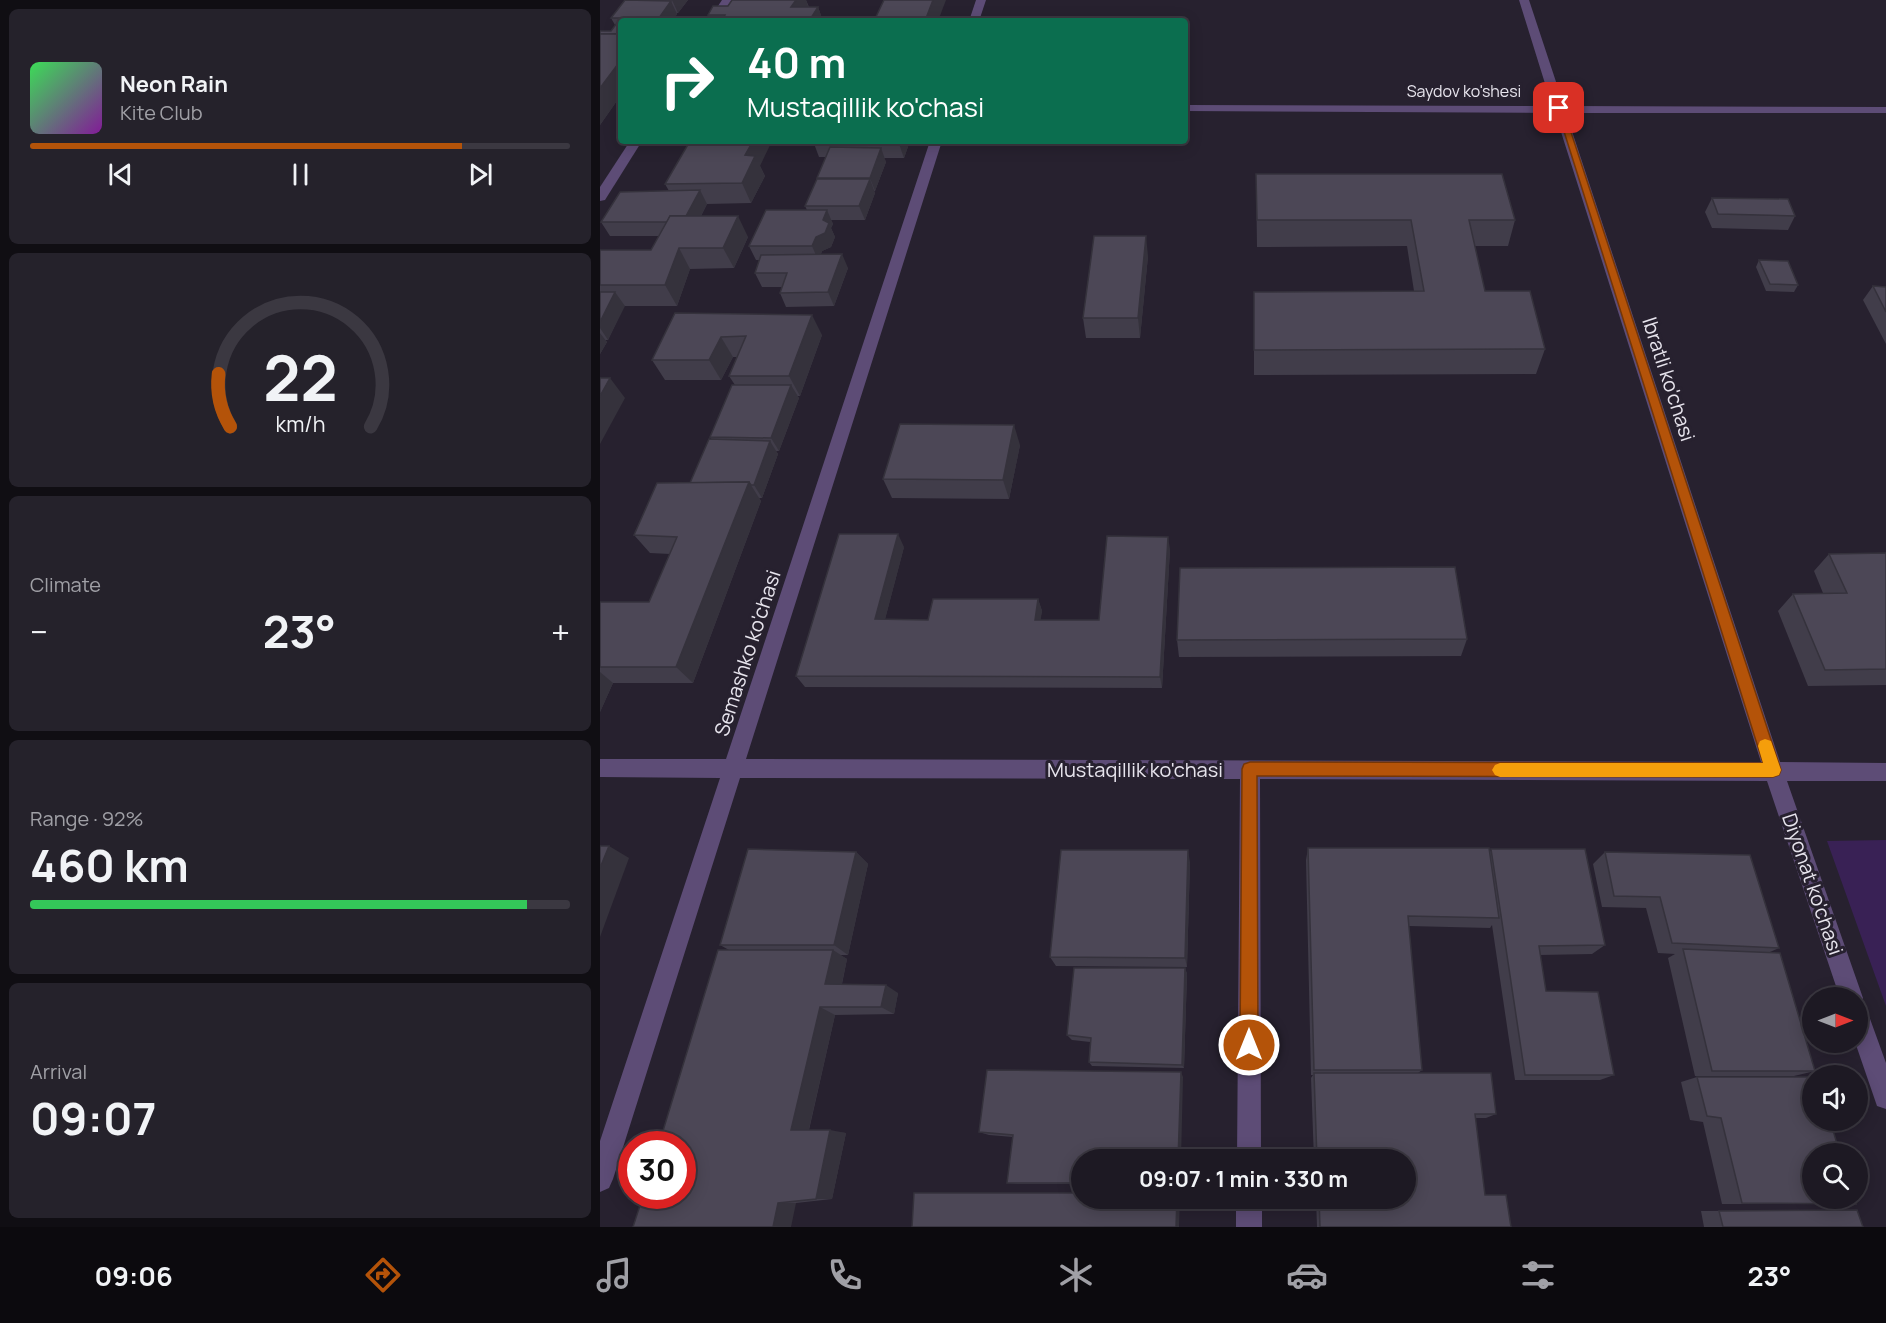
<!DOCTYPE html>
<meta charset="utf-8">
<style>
:root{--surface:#1d1923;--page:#25222b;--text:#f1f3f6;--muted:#a0a0a6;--line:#3b3841;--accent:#b45309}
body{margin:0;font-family:Manrope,sans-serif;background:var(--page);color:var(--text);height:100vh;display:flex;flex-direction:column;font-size:22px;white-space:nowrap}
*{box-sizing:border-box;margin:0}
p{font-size:20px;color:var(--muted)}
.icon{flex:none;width:33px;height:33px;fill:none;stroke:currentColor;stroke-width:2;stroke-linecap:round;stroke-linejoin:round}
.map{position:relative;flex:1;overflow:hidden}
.drawer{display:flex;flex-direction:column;gap:9px;padding:9px;background:#100e13;width:600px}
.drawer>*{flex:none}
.hud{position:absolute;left:18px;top:18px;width:570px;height:126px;border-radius:6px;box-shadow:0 3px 15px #0003,0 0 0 2px var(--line);background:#0b6e4f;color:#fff;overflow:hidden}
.needle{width:39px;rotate:90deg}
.fabs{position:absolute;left:1202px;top:987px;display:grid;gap:12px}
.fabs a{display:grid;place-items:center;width:66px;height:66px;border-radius:50%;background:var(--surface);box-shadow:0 3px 15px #0003,0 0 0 2px var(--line);font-size:30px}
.speed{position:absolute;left:18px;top:1131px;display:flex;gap:12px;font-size:30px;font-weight:700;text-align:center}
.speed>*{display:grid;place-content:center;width:78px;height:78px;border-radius:50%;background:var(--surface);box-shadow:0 3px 15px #0003,0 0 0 2px var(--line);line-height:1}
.speed .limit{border:9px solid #d22;background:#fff;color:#111}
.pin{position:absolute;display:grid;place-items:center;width:51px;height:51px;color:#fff;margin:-26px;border-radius:12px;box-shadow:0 3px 9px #0006}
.me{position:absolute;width:66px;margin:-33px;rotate:0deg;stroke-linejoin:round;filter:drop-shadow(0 0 4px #0008)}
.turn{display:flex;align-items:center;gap:21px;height:126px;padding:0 30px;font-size:27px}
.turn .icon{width:78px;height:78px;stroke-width:2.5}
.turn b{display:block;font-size:42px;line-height:51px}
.big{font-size:45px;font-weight:700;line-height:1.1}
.drawer .tile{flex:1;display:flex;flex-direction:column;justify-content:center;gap:9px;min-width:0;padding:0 21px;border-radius:9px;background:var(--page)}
.drawer .dial{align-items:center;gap:0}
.dial svg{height:156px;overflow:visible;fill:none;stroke:var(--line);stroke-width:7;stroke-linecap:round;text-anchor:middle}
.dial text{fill:var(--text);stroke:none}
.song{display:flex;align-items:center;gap:18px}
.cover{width:72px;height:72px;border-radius:9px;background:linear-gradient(135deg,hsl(130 70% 55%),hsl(290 70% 35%))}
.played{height:6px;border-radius:3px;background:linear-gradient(90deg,var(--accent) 80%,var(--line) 80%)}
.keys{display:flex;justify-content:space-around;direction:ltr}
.heat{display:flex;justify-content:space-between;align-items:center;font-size:33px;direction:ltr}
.charge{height:9px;border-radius:4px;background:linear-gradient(90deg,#34c759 92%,var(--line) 0)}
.trip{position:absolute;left:471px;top:1149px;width:345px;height:60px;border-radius:30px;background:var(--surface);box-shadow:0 3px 15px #0003,0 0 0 2px var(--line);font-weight:700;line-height:60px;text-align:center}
.tabs{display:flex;height:96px;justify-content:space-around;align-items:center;background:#0c0a0e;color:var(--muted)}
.tabs .icon{width:42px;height:42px}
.tabs .current{color:var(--accent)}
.tabs b{font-size:27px;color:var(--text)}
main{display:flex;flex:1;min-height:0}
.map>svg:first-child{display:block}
.green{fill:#392155}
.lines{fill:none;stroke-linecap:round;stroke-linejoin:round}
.minor{fill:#5d4c76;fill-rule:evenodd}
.wall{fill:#413d4a}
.shaded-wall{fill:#35323c}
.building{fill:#4c4756;stroke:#35323c;stroke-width:1.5}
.route{fill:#b45309;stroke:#753606;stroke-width:1.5}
.slow{fill:#f59e0b}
.labels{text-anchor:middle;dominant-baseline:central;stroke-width:6;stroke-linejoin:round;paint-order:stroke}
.far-street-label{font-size:16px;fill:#e7e4ed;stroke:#27212f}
.street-label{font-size:20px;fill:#e7e4ed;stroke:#27212f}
</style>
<main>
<section class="drawer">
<div class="tile">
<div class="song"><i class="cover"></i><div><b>Neon Rain</b><p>Kite Club</p></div></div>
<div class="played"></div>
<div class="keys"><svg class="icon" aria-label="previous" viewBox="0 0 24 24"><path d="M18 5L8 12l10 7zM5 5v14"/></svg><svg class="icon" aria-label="pause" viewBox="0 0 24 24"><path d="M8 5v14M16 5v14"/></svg><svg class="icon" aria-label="next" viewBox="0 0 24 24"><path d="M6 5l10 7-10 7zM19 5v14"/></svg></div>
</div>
<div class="tile dial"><svg viewBox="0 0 100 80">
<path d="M14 69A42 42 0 1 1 86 69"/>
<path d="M14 69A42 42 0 0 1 8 42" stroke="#b45309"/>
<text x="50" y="56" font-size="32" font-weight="700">22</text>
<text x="50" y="72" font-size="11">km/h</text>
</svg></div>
<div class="tile"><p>Climate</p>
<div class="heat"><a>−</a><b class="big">23°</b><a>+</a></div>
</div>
<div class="tile"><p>Range · 92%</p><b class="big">460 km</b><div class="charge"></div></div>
<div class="tile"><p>Arrival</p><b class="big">09:07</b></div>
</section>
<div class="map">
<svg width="1286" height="1227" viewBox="0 0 1286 1227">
<rect width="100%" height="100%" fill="#27212f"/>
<!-- green -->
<polygon class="green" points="1286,840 1286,1006 1227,841"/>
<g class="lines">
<!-- minor -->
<g class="minor">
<polygon points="122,0 132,0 118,21 108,21"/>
<polygon points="376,0 386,0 379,21 369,21"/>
<polygon points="919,0 929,0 964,106 1286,107 1286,113 966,113 1180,762 1286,763 1286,781 1187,781 1263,998 1261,1003 1265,1005 1286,1063 1286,1109 1277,1106 1255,1042 1257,998 1240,998 1167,781 660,779 661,1160 637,1160 640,779 140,778 13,1179 9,1188 0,1192 0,1141 120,778 0,777 0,759 126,759 330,141 342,141 146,759 1161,762 955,113 585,111 585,105 952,106"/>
<polygon points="30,141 42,141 5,200 0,201 0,187"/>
<rect x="636" y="1198" width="26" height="29"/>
</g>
</g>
<!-- wall -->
<g class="wall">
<polygon points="36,0 88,0 78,13 77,13 77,14 73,21 21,21 21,95 0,125 0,31 11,31 15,25 11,18"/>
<polygon points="132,0 206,0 209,7 218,7 223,21 110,21 108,15 128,6"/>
<polygon points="213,141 310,141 304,158 284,158 286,162 275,191 274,191 275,193 265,220 231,220 233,224 231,228 235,237 231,247 222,251 221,254 248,268 234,306 186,307 180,293 182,287 162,287 155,273 160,260 156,260 149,246 207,210 205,206 218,179 217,178 226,157 219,157"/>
<polygon points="160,166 165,176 151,203 107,204 101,216 148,237 134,268 90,269 77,306 24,306 8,340 5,340 7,342 0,354 0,250 51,250 59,236 10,236 1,222 69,191 65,184"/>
<polygon points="656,174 915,220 908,246 874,246 885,291 945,349 936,374 654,375 654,292 814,291 807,246 657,247"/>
<polygon points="1112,198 1195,216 1188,230 1112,228 1105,212"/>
<polygon points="548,256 540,338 486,338 483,318"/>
<polygon points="1159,260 1198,285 1194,292 1166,291 1156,267"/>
<polygon points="1273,286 1286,287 1286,344 1263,300"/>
<polygon points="75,313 222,335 200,396 197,396 199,398 179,451 176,451 178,454 162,498 159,498 161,501 93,683 13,683 0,712 0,602 49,602 70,554 50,553 34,535 90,483 112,440 110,437 135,385 129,376 137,357 133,357 121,380 65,380 52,360"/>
<polygon points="420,445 409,499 292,498 283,479"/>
<polygon points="304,547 285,619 328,620 438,599 442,611 440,620 499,620 570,549 562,688 205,687 196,676"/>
<polygon points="1286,553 1286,685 1208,686 1178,611 1193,594 1223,593 1214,571 1229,554"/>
<polygon points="867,639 861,656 579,657 577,640"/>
<polygon points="708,848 890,852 891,849 1005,945 992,954 940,955 946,991 1014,1075 1000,1080 915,1080 892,925 890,928 809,926 822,1070 818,1073 896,1114 886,1118 875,1118 885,1195 911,1227 717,1227 716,1198 806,1198 806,1160 714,1160 711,1078 713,1075 711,1075 706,860"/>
<polygon points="256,852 268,864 248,955 240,955 247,959 242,984 298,993 294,1014 235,1015 209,1130 246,1133 232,1199 196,1203 33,1227 129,950 120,945"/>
<polygon points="1005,852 1179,948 1170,952 1215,1071 1194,1076 1095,1076 1068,958 1075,954 1058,953 1046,908 1002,907 993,864"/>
<polygon points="590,862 587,967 456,966 450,957"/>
<polygon points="585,968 587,974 584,1068 492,1066 489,1062 490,1042 472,1040 467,1035"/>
<polygon points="583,1077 482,1160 482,1184 417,1184 407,1183 413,1137 389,1135 379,1132"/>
<polygon points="1097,1077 1256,1204 1122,1204 1103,1122 1090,1120 1081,1082"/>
<polygon points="1257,1210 1263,1227 1104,1227 1101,1211"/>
</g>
<!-- shaded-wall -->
<g class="shaded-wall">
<polygon points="72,0 88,0 78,13"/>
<polygon points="191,0 206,0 209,9 191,7"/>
<polygon points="333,0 346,0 338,21 325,21"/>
<polygon points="71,1 77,14 73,21 60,21 59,18"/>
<polygon points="218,7 223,21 212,21 211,18"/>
<polygon points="21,60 21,95 0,125 0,88"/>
<polygon points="153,141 172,141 160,166 165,176 151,203 142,183 145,155"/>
<polygon points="298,141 310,141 304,158"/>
<polygon points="281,148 286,162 275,191 270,178"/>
<polygon points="270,179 275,193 265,220 259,206"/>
<polygon points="100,190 107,204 91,236 83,222"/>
<polygon points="227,210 233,224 231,228 235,237 231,247 222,251 218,260 212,246"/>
<polygon points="138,216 148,237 134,268 123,248"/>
<polygon points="546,236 548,256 540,338 538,318"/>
<polygon points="79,248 90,269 77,306 65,285"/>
<polygon points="242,254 248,268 234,306 228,292"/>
<polygon points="15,292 25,306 8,340 0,328 0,322"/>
<polygon points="212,315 222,335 200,396 189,376"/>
<polygon points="0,333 7,342 0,354"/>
<polygon points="121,337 133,357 121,380 109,360"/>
<polygon points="10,378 25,398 0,444 0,396"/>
<polygon points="191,385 199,398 179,451 171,438"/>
<polygon points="414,425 420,445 409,499 403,480"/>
<polygon points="170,441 178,454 162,498 154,485"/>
<polygon points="149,482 161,501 93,683 76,667"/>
<polygon points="298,534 304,547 282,631 275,619"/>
<polygon points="568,537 570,549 562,688 560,677"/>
<polygon points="438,599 442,611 439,631 435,620"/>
<polygon points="0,672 13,683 0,712"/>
<polygon points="9,846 29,858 0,937 0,868"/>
<polygon points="588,850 590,862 587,967 585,958"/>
<polygon points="256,852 268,864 248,955 234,945"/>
<polygon points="233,950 247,959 240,992 225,984"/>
<polygon points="585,968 587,974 584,1068 582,1065"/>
<polygon points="286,985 298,993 294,1014 281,1007"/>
<polygon points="220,1007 235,1015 208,1133 191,1130"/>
<polygon points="581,1072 583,1077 581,1160 578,1160"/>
<polygon points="230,1130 246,1133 232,1199 216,1199"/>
<polygon points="577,1198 580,1198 579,1227 576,1227"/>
<polygon points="178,1203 196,1203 191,1227 173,1227"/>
</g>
<!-- building -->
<g class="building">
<polygon points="25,0 71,1 59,18 11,18"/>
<polygon points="132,0 196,0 191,7 218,7 211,18 182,18 180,21 122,21 125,15 108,15 113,6 128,6"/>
<polygon points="284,0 333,0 325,21 274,21"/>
<polygon points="20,19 58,19 57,21 21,21 21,34 0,34 0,31 11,31"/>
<polygon points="0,34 21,34 21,60 0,88"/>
<polygon points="90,141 153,141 145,155 155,156 142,183 65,184"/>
<polygon points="230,147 281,148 270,178 217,178"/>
<polygon points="656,174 902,174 915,220 869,220 885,291 930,291 945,349 654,350 654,292 824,291 811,220 657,220"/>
<polygon points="217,179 270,179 259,206 205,206"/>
<polygon points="100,190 86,216 70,216 67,222 1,222 20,192"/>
<polygon points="1112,198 1188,199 1195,216 1118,214"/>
<polygon points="166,210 227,210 223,220 229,223 225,233 216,237 212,246 149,246"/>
<polygon points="70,216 138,216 123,248 79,248 65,285 0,285 0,250 51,250"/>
<polygon points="494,236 546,236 538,318 483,318"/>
<polygon points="242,254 228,292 180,293 187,273 155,273 161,255"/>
<polygon points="1159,260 1188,261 1198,285 1170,284"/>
<polygon points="1273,286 1286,287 1286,312"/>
<polygon points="0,292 15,292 0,322"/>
<polygon points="75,313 212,315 189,376 129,376 146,336 121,337 109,360 52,360"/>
<polygon points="0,378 10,378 0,396"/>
<polygon points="132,385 191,385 171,438 110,437"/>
<polygon points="300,424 414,425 403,480 283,479"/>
<polygon points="109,439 170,441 154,485 151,485 149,482 90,483"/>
<polygon points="149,482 76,667 0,667 0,602 49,602 77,537 34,535 57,483"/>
<polygon points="239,534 298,534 275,619 328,620 333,599 438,599 435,620 499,620 507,536 568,537 560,677 196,676"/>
<polygon points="1286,553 1286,669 1225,670 1193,594 1247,593 1229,554"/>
<polygon points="855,567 867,639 577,640 580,568"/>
<polygon points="0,846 9,846 0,868"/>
<polygon points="708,848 889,848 899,918 808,916 822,1070 714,1070"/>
<polygon points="148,849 256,852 234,945 120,945"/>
<polygon points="891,849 985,849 1005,945 939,946 946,991 998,992 1014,1075 925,1075"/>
<polygon points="461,850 588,850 585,958 450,957"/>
<polygon points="1005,852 1150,855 1179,948 1072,943 1060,897 1014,896"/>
<polygon points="1083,949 1180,953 1215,1071 1112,1071"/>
<polygon points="118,950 233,950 225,984 286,985 281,1007 220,1007 191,1130 230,1130 216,1199 178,1203 173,1227 33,1227 43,1196 82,1196 82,1144 59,1144"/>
<polygon points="474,968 585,968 582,1065 489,1062 491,1038 467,1035"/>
<polygon points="387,1070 581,1072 578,1160 482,1160 482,1183 407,1183 413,1135 379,1132"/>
<polygon points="714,1073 891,1073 896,1114 875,1114 885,1195 906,1195 911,1227 720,1227 719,1198 806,1198 806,1160 717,1160"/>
<polygon points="1097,1077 1212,1077 1212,1120 1230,1120 1240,1154 1212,1154 1212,1198 1254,1198 1256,1204 1142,1203 1121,1118 1107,1116"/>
<polygon points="314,1193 482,1193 482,1198 577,1198 576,1227 312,1227"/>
<polygon points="1257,1210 1263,1227 1123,1227 1119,1211"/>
</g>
<!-- route -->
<polygon class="route" points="956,106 963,108 1181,770 1179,775 1173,777 657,776 658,1045 655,1051 649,1053 643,1051 640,1045 642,769 644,764 650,762 1163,763"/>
<!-- slow -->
<polygon class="slow" points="1165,739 1171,741 1181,770 1179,775 1173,777 900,777 895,775 892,770 895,765 900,763 1163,763 1158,746 1160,741"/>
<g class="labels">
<!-- far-street labels -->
<g class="far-street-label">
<text x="864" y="91">Saydov ko'shesi</text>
</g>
<!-- street labels -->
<g class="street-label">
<text transform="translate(1069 379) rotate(72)">Ibratli ko'chasi</text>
<text transform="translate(147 653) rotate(-72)">Semashko ko'chasi</text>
<text x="535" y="769">Mustaqillik ko'chasi</text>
<text transform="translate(1213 884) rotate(71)">Diyonat ko'chasi</text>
</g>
</g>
</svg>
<div class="fabs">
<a><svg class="needle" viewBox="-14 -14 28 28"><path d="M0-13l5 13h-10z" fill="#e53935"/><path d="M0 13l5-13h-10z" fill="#a0a0a6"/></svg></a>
<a><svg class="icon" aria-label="sound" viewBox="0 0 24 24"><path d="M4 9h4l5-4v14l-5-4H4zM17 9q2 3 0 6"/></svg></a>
<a><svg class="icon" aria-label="search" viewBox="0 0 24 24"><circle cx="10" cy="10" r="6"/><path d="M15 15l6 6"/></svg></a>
</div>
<div class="speed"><div class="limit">30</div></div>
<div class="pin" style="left:959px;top:108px;background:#d93025"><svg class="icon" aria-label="arrive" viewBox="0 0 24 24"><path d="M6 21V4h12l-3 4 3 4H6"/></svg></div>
<svg class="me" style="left:649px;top:1045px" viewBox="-20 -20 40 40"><circle r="17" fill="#b45309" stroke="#fff" stroke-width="3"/><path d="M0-11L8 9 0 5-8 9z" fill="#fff"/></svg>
<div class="trip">09:07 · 1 min · 330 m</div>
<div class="hud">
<div class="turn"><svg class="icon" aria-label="right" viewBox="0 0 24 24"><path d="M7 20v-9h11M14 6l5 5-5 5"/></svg><div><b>40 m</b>Mustaqillik ko'chasi</div></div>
</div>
</div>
</main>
<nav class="tabs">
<b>09:06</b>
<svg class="icon current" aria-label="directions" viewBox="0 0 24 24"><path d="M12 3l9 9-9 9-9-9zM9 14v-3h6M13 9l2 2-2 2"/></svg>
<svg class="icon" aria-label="music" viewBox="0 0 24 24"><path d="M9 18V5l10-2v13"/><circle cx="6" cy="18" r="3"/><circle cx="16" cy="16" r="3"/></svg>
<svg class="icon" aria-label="phone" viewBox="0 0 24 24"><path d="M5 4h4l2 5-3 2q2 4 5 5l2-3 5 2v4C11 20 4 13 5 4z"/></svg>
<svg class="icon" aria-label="climate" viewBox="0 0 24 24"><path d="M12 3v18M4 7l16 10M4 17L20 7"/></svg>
<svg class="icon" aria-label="car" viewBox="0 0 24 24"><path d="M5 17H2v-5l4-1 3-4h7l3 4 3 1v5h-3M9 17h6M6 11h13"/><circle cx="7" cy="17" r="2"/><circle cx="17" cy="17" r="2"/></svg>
<svg class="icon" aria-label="filters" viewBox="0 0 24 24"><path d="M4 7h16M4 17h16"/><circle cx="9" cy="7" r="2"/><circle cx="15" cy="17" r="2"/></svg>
<b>23°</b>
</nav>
